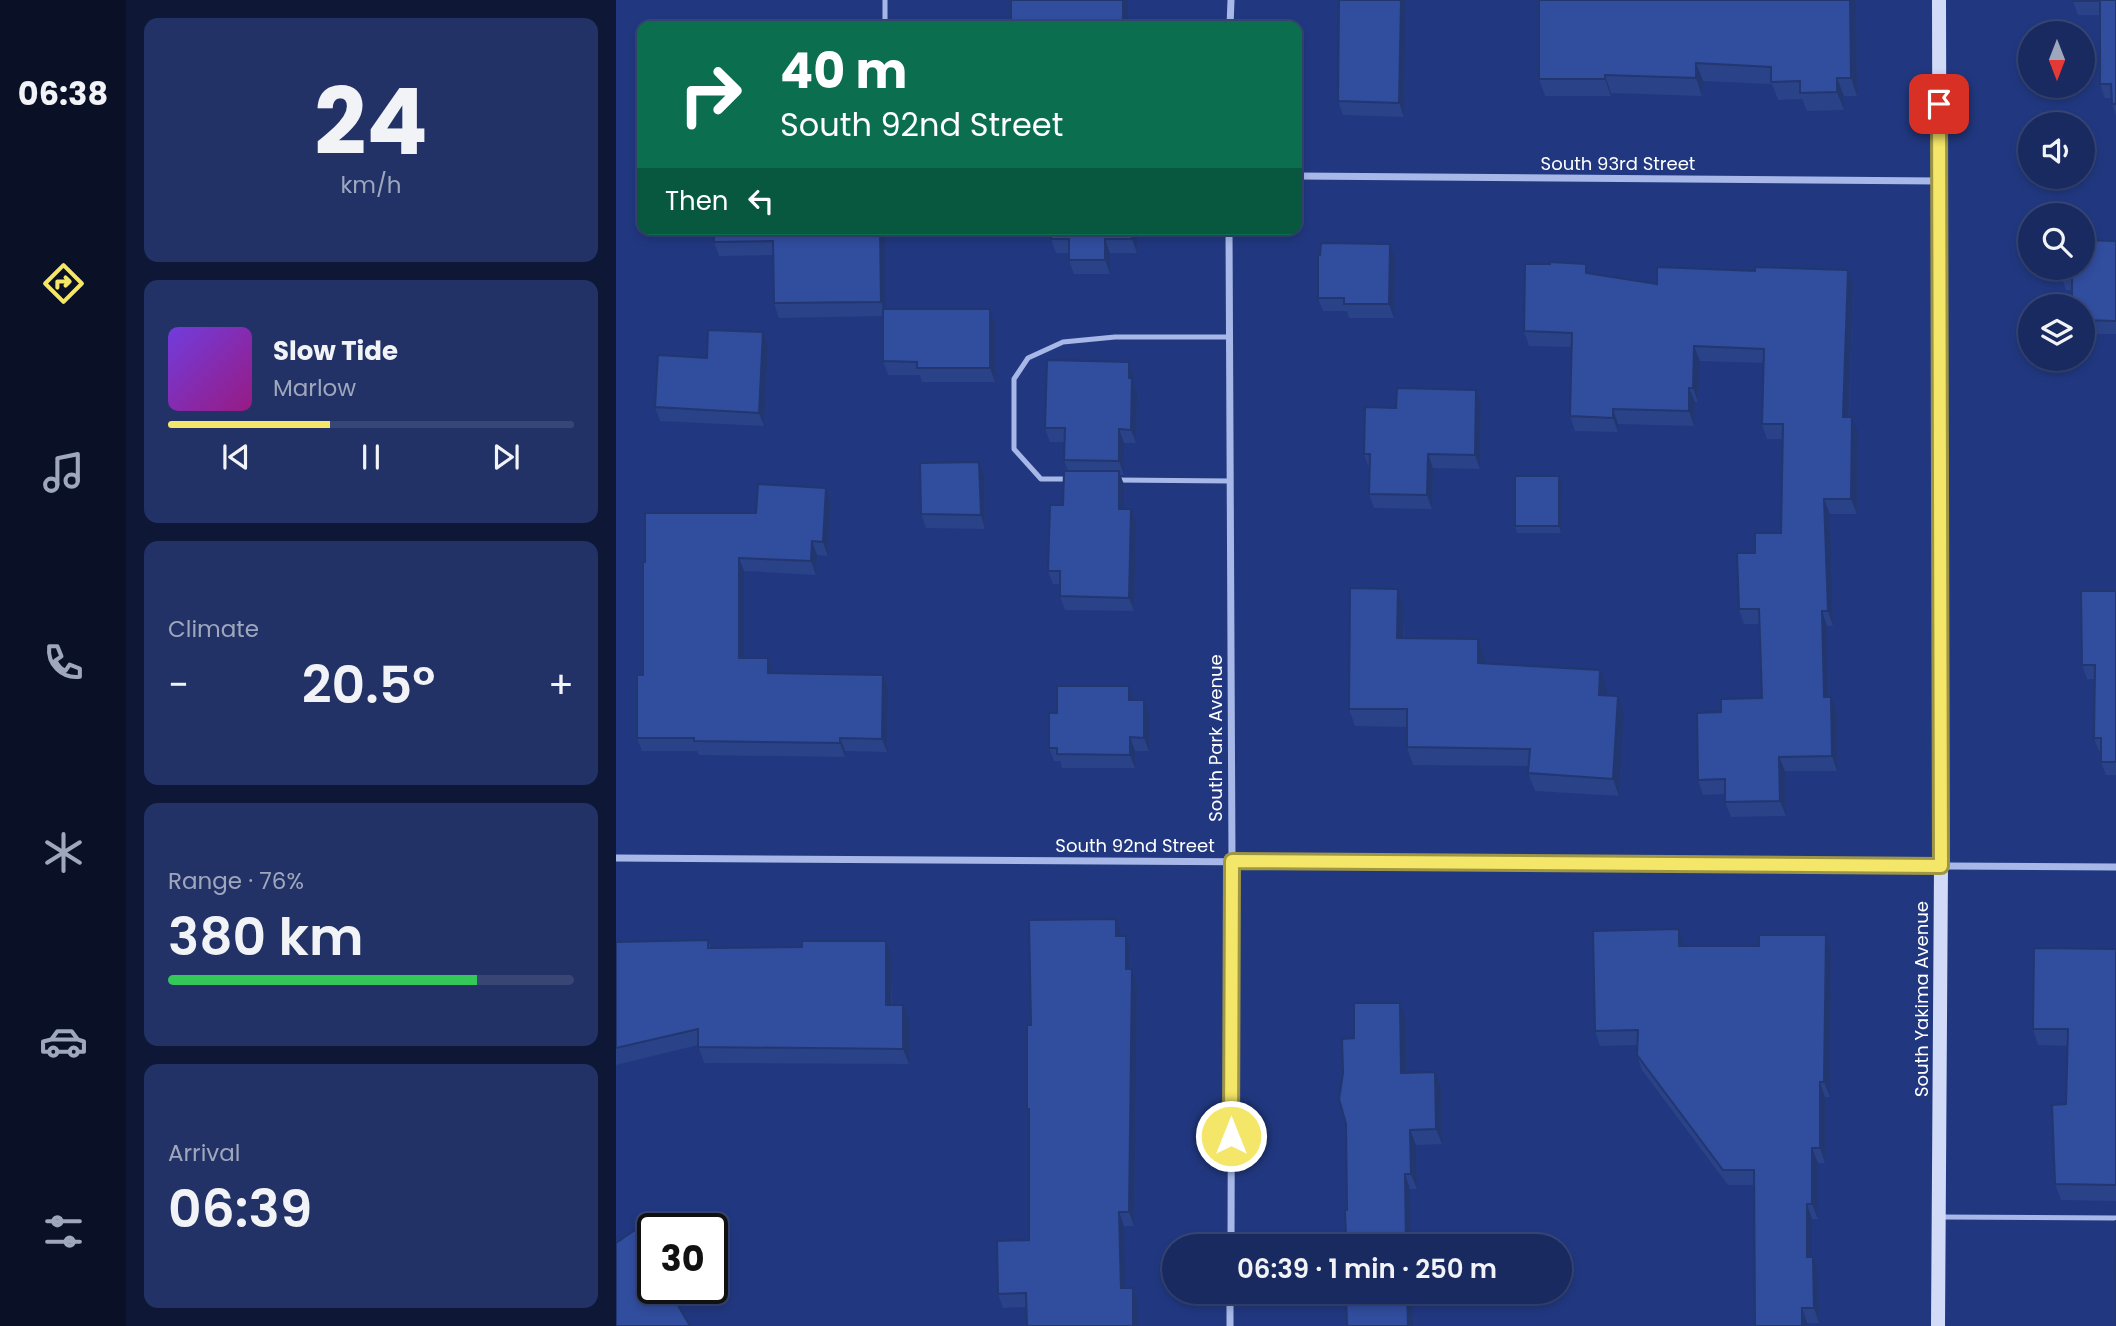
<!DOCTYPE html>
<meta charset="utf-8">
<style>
:root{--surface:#192a60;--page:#223266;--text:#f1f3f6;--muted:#9fa7bd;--line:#374675;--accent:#f4e668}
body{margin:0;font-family:Poppins,sans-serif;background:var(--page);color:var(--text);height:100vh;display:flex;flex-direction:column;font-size:26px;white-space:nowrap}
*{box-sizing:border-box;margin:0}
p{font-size:23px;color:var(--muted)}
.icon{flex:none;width:38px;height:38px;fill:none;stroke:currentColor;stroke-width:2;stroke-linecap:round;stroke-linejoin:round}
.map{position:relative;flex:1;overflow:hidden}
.side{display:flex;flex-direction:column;gap:18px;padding:18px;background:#0e1735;width:490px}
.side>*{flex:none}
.top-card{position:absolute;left:21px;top:21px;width:665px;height:214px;border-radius:14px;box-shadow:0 4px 10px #0003,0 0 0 2px var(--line);background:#0b6e4f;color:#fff;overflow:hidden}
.needle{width:46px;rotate:180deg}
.controls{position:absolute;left:1402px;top:21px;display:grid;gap:14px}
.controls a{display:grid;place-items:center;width:77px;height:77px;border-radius:50%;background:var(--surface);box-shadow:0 4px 10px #0003,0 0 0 2px var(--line);font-size:35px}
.speed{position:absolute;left:21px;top:1213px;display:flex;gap:14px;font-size:35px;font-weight:700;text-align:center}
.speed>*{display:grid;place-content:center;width:91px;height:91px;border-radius:50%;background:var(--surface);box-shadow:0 4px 10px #0003,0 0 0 2px var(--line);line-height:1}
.speed .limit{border:4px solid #111;border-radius:10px;background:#fff;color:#111}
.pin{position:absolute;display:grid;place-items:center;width:60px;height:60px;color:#fff;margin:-30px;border-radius:14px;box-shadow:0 4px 10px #0006}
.me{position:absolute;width:77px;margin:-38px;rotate:0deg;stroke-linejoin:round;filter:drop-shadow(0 0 5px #0008)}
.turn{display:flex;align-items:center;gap:24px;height:147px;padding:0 28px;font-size:32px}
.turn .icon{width:91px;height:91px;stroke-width:2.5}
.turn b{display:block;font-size:49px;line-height:60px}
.then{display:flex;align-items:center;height:66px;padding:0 28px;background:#0003;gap:14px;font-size:26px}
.big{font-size:52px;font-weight:600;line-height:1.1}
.side .card{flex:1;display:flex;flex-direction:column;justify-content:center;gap:10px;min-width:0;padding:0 24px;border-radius:14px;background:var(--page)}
.side .dial{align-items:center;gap:0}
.dial b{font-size:91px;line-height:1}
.song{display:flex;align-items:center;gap:21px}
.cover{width:84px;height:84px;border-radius:10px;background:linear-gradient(135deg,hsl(260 70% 55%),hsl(310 70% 35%))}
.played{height:7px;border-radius:4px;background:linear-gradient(90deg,var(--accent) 40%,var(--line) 40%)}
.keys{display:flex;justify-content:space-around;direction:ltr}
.heat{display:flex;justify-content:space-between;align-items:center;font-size:38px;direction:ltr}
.charge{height:10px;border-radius:5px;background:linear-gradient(90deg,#34c759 76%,var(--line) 0)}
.trip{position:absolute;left:546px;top:1234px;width:410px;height:70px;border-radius:35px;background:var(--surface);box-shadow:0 4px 10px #0003,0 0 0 2px var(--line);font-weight:600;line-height:70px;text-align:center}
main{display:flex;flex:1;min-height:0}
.tabs{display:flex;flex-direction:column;width:126px;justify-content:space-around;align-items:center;background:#0a1126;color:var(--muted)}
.tabs .icon{width:49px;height:49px}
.tabs .selected{color:var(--accent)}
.tabs b{font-size:32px;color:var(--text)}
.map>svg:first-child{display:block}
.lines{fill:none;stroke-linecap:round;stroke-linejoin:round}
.lane{stroke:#a7b8e8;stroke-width:5}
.street{stroke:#a7b8e8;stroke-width:7}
.secondary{stroke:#d1daf6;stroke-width:14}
.wall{fill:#2a4288}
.shaded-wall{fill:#22366f}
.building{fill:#314d9e;stroke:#22366f;stroke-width:2}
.route-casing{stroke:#9f9644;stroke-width:18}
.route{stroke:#f4e668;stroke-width:12}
.labels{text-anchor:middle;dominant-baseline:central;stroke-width:7;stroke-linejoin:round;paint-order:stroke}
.street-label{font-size:18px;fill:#fff;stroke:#213880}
</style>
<main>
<nav class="tabs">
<b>06:38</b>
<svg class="icon selected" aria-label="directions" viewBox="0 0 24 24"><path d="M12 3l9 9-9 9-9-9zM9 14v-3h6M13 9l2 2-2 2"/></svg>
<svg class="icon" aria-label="music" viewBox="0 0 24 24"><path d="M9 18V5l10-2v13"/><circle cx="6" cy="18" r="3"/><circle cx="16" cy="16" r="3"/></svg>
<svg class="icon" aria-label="phone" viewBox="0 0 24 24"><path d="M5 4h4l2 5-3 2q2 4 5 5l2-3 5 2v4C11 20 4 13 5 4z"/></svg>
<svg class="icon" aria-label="climate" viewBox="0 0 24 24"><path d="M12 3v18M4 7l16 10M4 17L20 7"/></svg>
<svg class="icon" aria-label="car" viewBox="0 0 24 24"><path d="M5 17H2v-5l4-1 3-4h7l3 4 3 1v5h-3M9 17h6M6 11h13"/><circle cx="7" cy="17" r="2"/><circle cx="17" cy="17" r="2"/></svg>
<svg class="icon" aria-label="filters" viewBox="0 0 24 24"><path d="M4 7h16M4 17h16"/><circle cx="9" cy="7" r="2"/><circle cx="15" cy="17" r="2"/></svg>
</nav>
<section class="side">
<div class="card dial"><b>24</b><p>km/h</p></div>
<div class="card">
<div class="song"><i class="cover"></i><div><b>Slow Tide</b><p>Marlow</p></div></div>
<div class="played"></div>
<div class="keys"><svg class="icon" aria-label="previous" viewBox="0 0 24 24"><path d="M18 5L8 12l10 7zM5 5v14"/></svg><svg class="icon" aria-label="pause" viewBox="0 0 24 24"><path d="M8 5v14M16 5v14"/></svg><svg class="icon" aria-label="next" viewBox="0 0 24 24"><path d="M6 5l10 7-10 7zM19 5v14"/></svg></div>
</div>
<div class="card"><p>Climate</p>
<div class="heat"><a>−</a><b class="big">20.5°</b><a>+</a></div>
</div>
<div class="card"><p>Range · 76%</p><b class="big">380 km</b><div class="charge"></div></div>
<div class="card"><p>Arrival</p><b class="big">06:39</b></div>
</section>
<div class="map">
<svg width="1500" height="1326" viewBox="0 0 1500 1326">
<rect width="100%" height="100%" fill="#213880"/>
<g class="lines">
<!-- lane -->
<g class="lane">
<polyline points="269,0 269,26"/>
<polyline points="453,479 425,479 398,449 398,379 412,358 447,342 499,337 613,337"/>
<polyline points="501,480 614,481"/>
<polyline points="1326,1217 1500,1218"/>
</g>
<!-- street -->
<g class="street">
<polyline points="614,26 615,0"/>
<polyline points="681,176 1322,181"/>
<polyline points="613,229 616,861 615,1246"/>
<polyline points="0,858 1500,867"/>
<polyline points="614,1326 614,1292"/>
</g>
<!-- secondary -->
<polyline class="secondary" points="1322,1326 1325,865 1323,0"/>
</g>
<!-- wall -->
<g class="wall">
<polygon points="790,0 788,117 727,115 722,101"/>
<polygon points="1240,0 1241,96 1228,96 1228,110 1191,111 1186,99 1162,100 1156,84 1087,81 1086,96 995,93 995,96 929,96 923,79"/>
<polygon points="1500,0 1500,116 1496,104 1496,98 1489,98 1484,84 1484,15 1462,15 1457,1"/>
<polygon points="269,229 270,309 379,323 379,382 306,382 304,375 272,375 267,361 267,316 163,318 158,303 157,255 103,256 98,242"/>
<polygon points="435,229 521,229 521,253 494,253 494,274 458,274 453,260 453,253 440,253 435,239"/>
<polygon points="1500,241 1500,334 1466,334 1466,306 1456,290 1450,290 1445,276"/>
<polygon points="779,258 778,318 733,318 731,311 707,311 702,298"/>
<polygon points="973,273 1041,284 1237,285 1233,417 1242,432 1241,514 1214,514 1217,626 1211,626 1213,697 1221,711 1221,771 1169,771 1170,816 1115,817 1109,802 1109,794 1087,795 1082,780 1105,712 1146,698 1143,624 1128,624 1123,609 1139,553 1165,533 1167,439 1151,439 1146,424 1147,363 1084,361 1082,402 1079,402 1078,426 1002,424 1002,432 959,431 954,416 956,347 913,346 908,331"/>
<polygon points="147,332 152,346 148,426 44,421 39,407 91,358"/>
<polygon points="513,362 518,375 518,383 521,392 520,443 508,443 508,475 504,475 508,485 508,509 515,509 520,523 518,611 449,610 444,596 444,584 437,584 432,571 447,505 452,471 448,460 449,442 434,442 429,428"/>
<polygon points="860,390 865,403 864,469 817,468 816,509 758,508 753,494 753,468 748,454 780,408"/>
<polygon points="368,476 369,529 310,528 305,514"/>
<polygon points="943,476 946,483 945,533 901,533 899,526"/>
<polygon points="210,488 215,502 212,556 201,555 200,575 128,571 128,658 157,671 157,674 267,675 272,689 271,752 229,751 229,757 83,755 81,751 26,751 21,738 27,675 29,562 140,513"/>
<polygon points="782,589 788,607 788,638 862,639 869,656 869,663 991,688 990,695 1008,713 1003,796 919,791 912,773 913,766 797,765 791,747 791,727 739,726 733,709"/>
<polygon points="1500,591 1500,775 1490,775 1485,762 1485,751 1483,751 1478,738 1479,679 1471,679 1466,665"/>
<polygon points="518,700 528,700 533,714 533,751 519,751 519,768 446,768 444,761 438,761 433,748 441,713"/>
<polygon points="500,919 505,933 505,936 514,949 515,969 521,983 518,1226 508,1226 509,1288 522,1302 387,1308 382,1294 413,1240 413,1115 411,1109 415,1025"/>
<polygon points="1210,935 1215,950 1214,1097 1209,1097 1209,1163 1202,1163 1202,1219 1196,1219 1196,1257 1202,1272 1203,1323 1191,1323 1138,1185 1112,1185 1026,1070 1021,1055 1021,1045 984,1046 979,1031 1068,944 1068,946 1143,946"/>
<polygon points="92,940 95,948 186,947 270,941 276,956 276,1005 293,1020 293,1064 88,1063 82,1045 0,1065 0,942"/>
<polygon points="1500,949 1500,1201 1445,1200 1439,1184 1450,1104 1452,1046 1422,1045 1417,1029"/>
<polygon points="790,1018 791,1072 819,1072 825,1087 826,1144 800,1145 801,1189 794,1189 796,1246 726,1246 730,1236 731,1210 730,1124 738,1038"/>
</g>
<!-- shaded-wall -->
<g class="shaded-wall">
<rect x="507" y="0" width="5" height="26"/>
<polygon points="785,0 790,0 788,117 783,103"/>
<polygon points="1234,0 1240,0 1241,96 1235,78"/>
<polygon points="1080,63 1087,81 1086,96 1080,78"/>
<polygon points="989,75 995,93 995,96 989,79"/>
<polygon points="1221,78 1228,96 1228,110 1221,92"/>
<polygon points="264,229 269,229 270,316 265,302"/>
<polygon points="516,229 521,229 521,253 516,239"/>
<polygon points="489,239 494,253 494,274 489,260"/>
<polygon points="774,244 779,258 778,318 773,304"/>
<polygon points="1232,270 1237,285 1232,432 1227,417"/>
<polygon points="374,309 379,323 379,382 374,368"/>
<polygon points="147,332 152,346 148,426 143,413"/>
<polygon points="1078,346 1084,361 1082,402 1077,388"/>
<polygon points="513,362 518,375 518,383 521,392 520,443 515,430 513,378"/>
<polygon points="1073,388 1079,402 1078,426 1073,411"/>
<polygon points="860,390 865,403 864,469 859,455"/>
<polygon points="997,409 1002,424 1002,432 997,418"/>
<polygon points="1236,417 1242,432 1241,514 1235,499"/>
<polygon points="503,429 508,443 508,475 503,461"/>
<polygon points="812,454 817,468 816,509 811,495"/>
<polygon points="363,462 368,476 369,529 365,515"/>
<polygon points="503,471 508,485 508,523 503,509"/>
<polygon points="943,476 946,483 945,533 943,526"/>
<polygon points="210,488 215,502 212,556 207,542"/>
<polygon points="1208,499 1214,514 1217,626 1212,611"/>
<polygon points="515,509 520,523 518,611 513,598"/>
<polygon points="196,541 201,555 200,575 195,561"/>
<polygon points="123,558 128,571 128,671 123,658"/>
<polygon points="782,589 788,607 787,655 781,638"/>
<polygon points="1206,611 1211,626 1213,712 1208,697"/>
<polygon points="862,639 869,656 868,680 862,663"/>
<polygon points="152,658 157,671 157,687 152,673"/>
<polygon points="984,670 991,688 989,712 983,695"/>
<polygon points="267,675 272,689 271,752 266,739"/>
<polygon points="513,686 518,700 513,700"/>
<polygon points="1002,696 1008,713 1003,796 997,779"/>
<polygon points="1215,697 1221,711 1221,771 1216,756"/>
<polygon points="528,700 533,714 533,751 528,738"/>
<polygon points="514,737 519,751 519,768 514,755"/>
<polygon points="224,738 229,751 229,757 224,743"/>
<polygon points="1163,757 1169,771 1170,816 1164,801"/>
<polygon points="500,919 505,933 505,949 500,936"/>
<polygon points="1063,929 1068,944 1069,961 1063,946"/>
<polygon points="1210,935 1215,950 1214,1097 1208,1082"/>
<polygon points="510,936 514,949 515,983 510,969"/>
<polygon points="270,941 276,956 275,1020 270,1005"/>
<polygon points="516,969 521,983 518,1226 513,1212"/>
<polygon points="784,1003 790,1018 791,1088 785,1073"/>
<polygon points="287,1005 293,1020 293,1064 287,1049"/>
<polygon points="819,1072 825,1087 826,1144 820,1129"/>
<polygon points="1204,1082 1209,1097 1209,1163 1204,1148"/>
<polygon points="794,1130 800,1145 801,1189 795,1174"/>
<polygon points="1196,1148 1202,1163 1202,1219 1196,1204"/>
<polygon points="789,1174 794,1189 796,1246 790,1246"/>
<polygon points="1191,1204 1196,1219 1196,1271 1191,1257"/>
<polygon points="503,1212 508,1226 510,1302 505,1288"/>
<polygon points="1197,1257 1202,1272 1203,1323 1198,1308"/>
<polygon points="517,1288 522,1302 522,1326 517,1326"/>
<polygon points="791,1292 796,1292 797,1326 792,1326"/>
<polygon points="1186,1308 1191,1323 1191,1326 1186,1326"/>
</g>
<!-- building -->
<g class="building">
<rect x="395" y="0" width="112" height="26"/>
<polygon points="723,0 785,0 783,103 722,101"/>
<polygon points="923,0 1234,0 1235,78 1221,78 1221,92 1184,93 1184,81 1155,82 1155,67 1080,63 1080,78 989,75 989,79 923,79"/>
<polygon points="1457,0 1500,0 1500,104 1496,104 1495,84 1484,84 1484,1 1457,1"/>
<polygon points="98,229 264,229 265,302 158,303 157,241 98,242"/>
<polygon points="435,229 516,229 516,239 489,239 489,260 453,260 453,239 435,239"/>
<polygon points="1466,240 1500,241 1500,321 1466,320 1466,306 1456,306 1456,277 1445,276 1445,268 1466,268"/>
<polygon points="705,243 774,244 773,304 728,304 728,298 702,298 702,255 704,255"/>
<polygon points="934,262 970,264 970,273 1041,284 1041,267 1139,271 1139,267 1232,270 1227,417 1236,417 1235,499 1208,499 1212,611 1206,611 1208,697 1215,697 1216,756 1163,757 1164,801 1109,802 1109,779 1082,780 1081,713 1105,712 1105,699 1146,698 1143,609 1123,609 1121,553 1139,553 1139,533 1165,533 1167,424 1146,424 1148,349 1078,346 1077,388 1073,388 1073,411 997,409 997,418 954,416 956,333 908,331 909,264 934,264"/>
<polygon points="267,309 374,309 374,368 301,368 301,362 267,361"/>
<polygon points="92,330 147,332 143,413 39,407 42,355 91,358"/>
<polygon points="431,360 513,362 513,378 516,378 515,430 503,429 503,461 448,460 449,428 429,428"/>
<polygon points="781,388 860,390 859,455 812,454 811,495 753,494 754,454 748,454 749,407 780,408"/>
<polygon points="363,462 365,515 305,514 304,463"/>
<polygon points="448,471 503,471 503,509 515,509 513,598 444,596 444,571 432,571 434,505 447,505"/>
<rect x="899" y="476" width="44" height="50"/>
<polygon points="142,484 210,488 207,542 196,541 195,561 123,558 123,658 152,658 152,673 267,675 266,739 224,738 224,743 78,741 78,738 21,738 21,675 27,675 27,562 29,562 29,513 140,513"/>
<polygon points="734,588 782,589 781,638 862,639 862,663 984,670 983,695 1002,696 997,779 912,773 914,749 791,747 791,709 733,709"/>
<polygon points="1465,591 1500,591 1500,762 1485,762 1485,738 1478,738 1479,665 1466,665"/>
<polygon points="441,686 513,686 513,700 528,700 528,738 514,737 514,755 441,754 441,748 433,748 433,713 441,713"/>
<polygon points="500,919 500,936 510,936 510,969 516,969 513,1212 503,1212 505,1288 517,1288 517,1326 411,1326 410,1293 382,1294 381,1241 413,1240 413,1109 411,1109 411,1025 415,1025 413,920"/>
<polygon points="1063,929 1063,946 1143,946 1143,935 1210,935 1208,1082 1204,1082 1204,1148 1196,1148 1196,1204 1191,1204 1191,1257 1197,1257 1198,1308 1186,1308 1186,1326 1139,1326 1138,1170 1107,1170 1021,1055 1022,1030 979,1031 977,931"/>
<polygon points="92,940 92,948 186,947 186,941 270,941 270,1005 287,1005 287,1049 82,1047 82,1029 0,1048 0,942"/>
<polygon points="1418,948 1500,949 1500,1185 1439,1184 1436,1105 1450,1104 1452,1029 1417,1029"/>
<polygon points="738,1003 784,1003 785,1073 819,1072 820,1129 794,1130 795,1174 789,1174 790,1246 726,1246 725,1236 730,1236 729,1210 731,1210 730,1124 723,1099 727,1073 726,1039 738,1038"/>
<polygon points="1500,1220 1500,1325 1499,1274"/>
<polygon points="19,1230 37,1257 37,1288 52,1288 74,1326 0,1326 0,1243"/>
<polygon points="730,1292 791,1292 792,1326 731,1326"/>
</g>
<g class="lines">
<defs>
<polyline id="route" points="615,1136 616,861 1325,866 1323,104"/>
</defs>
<!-- route casing -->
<use href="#route" class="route-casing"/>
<!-- route -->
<use href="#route" class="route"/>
</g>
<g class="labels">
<!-- street labels -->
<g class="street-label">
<text x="1002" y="163">South 93rd Street</text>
<text transform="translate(599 738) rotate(-90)">South Park Avenue</text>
<text x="519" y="845">South 92nd Street</text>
<text transform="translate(1305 999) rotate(-90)">South Yakima Avenue</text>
</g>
</g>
</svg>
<div class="controls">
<a><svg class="needle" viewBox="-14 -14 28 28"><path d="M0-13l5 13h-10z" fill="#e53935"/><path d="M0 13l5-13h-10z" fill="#9fa7bd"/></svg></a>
<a><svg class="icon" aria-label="sound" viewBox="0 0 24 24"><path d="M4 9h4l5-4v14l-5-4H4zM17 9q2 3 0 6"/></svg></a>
<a><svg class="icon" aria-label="search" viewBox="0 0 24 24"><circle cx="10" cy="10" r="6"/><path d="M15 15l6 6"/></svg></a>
<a><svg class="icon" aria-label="layers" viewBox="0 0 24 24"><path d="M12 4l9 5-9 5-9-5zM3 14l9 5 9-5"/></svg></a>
</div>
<div class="speed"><div class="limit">30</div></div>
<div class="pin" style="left:1323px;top:104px;background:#d93025"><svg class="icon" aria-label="arrive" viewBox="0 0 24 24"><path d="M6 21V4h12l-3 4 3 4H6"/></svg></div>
<svg class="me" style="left:615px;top:1136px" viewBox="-20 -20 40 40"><circle r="17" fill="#f4e668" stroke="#fff" stroke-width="3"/><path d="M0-11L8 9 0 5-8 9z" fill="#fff"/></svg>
<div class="trip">06:39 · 1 min · 250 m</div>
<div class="top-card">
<div class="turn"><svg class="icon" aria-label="right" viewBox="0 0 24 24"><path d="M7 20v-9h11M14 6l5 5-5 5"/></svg><div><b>40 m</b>South 92nd Street</div></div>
<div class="then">Then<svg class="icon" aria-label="left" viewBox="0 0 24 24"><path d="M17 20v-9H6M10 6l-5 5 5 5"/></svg></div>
</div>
</div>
</main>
